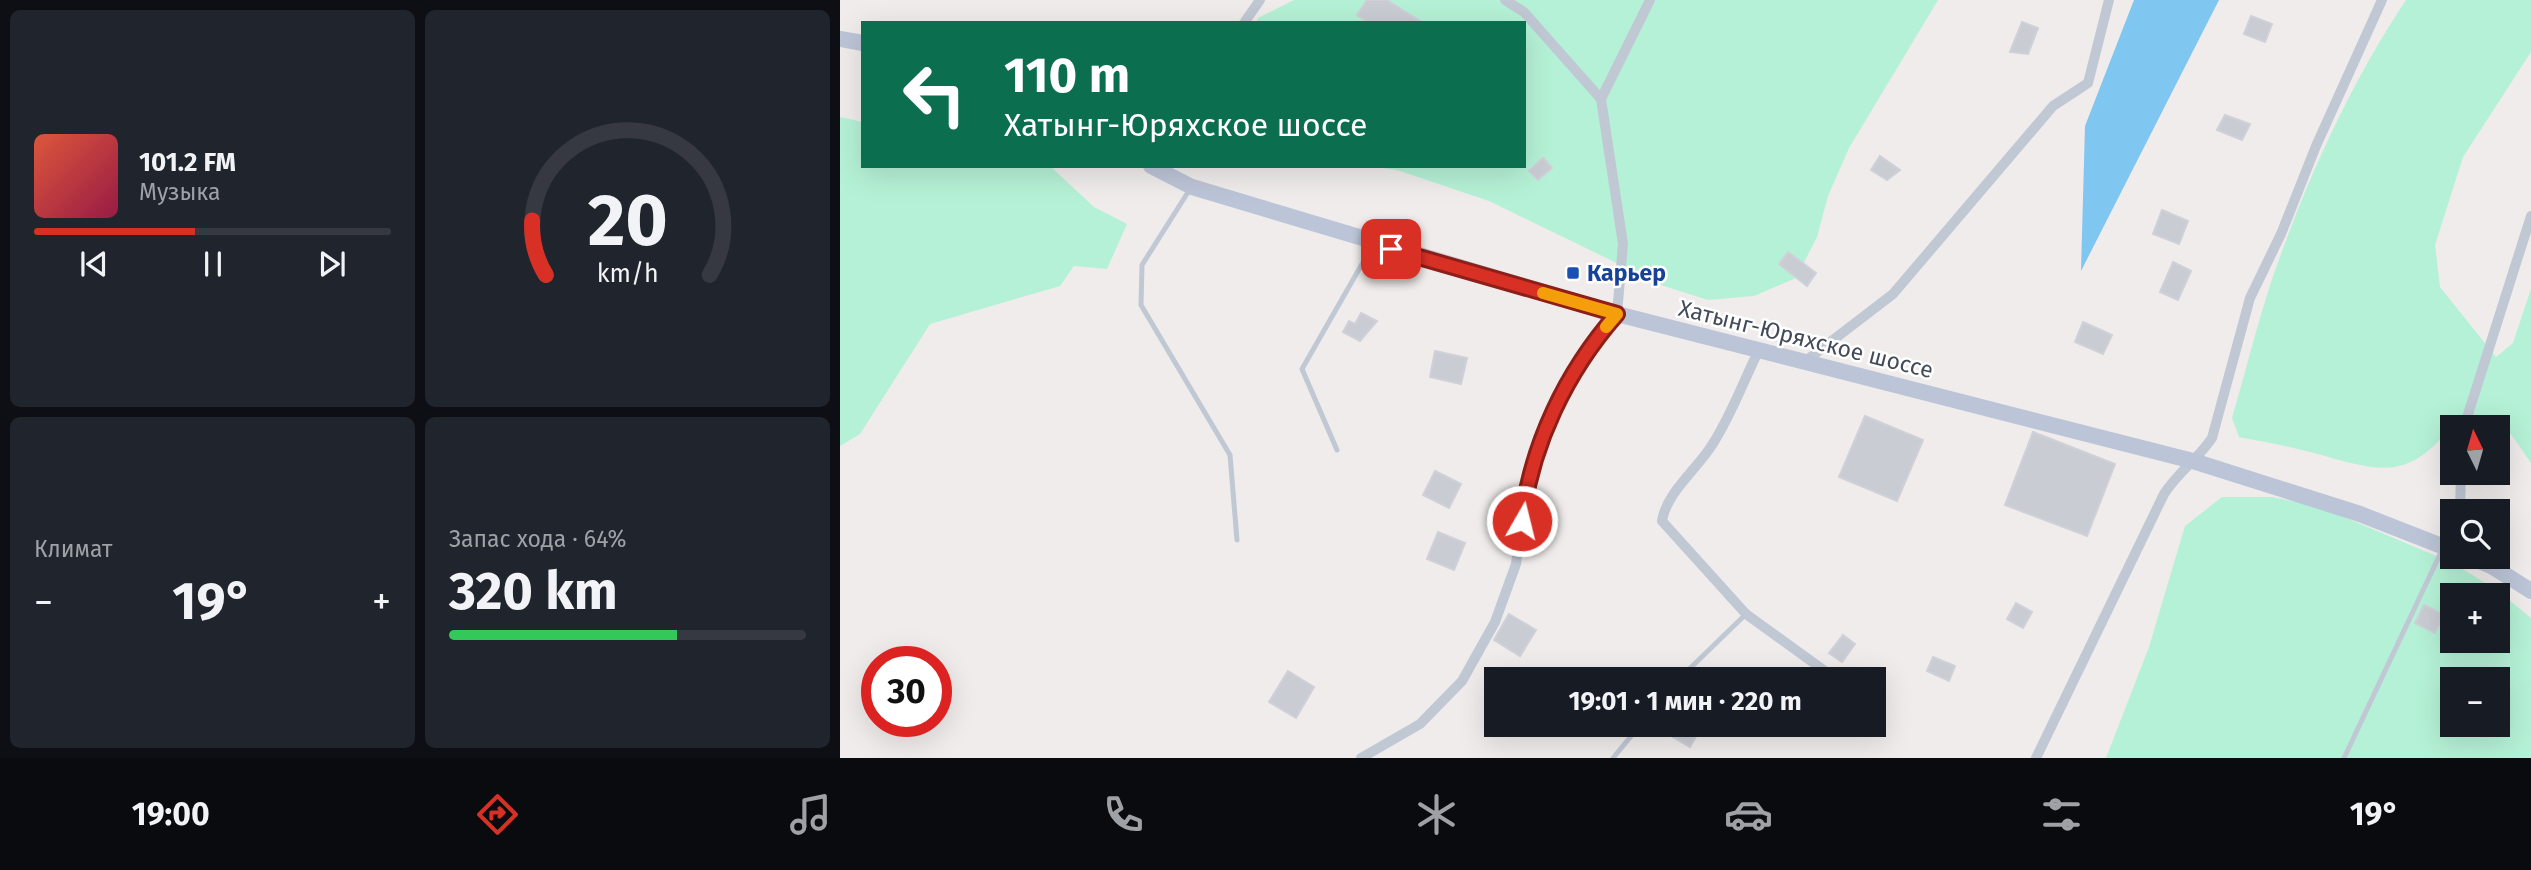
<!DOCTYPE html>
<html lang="ru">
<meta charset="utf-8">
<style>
:root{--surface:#171b24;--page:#20242c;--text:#f1f3f6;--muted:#9ea1a6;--line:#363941;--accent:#d93025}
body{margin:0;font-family:"Fira Sans",sans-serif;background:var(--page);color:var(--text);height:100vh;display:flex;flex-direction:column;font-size:26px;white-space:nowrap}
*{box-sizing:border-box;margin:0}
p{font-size:23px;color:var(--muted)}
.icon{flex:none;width:38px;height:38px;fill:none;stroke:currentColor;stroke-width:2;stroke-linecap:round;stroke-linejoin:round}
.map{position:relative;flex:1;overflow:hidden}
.sheet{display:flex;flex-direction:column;gap:10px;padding:10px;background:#0d0f14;width:840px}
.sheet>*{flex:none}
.guide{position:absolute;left:21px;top:21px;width:665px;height:147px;border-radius:0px;box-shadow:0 7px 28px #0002;background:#0b6e4f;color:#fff;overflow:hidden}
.needle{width:46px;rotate:355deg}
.controls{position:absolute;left:1600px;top:415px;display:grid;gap:14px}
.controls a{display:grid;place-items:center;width:70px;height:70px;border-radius:0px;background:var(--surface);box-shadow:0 7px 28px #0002;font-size:35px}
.speed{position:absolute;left:21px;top:646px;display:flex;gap:14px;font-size:35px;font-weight:700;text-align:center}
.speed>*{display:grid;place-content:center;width:91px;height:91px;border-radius:50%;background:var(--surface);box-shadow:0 7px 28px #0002;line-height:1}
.speed .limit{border:10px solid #d22;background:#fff;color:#111}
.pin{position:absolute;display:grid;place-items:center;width:60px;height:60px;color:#fff;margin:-30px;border-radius:14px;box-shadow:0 4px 10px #0006}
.me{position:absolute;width:77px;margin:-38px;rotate:8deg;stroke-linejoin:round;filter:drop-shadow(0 0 5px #0008)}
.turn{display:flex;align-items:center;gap:24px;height:147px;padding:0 28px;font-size:32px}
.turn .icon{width:91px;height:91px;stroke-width:2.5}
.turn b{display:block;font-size:49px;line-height:60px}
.big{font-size:52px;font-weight:700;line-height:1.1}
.sheet .tile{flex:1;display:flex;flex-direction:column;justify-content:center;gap:10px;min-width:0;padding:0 24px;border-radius:10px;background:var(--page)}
.sheet .dial{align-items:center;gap:0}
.dial svg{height:182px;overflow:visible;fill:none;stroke:var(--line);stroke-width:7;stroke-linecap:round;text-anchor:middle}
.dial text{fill:var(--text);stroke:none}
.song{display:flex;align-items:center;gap:21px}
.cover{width:84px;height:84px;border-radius:10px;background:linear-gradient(135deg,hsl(10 70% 55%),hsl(340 70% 35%))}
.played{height:7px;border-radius:4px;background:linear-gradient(90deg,var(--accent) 45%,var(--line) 45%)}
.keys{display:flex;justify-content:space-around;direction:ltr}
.heat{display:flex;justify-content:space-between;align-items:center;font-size:38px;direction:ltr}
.charge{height:10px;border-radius:5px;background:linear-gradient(90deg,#34c759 64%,var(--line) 0)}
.sheet .tiles{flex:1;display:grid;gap:10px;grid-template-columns:repeat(2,1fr)}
.trip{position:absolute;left:644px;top:667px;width:402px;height:70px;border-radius:0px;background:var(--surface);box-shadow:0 7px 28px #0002;font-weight:700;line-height:70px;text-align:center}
.tabs{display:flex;height:112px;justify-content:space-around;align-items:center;background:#090b0e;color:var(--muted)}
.tabs .icon{width:49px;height:49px}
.tabs .active{color:var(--accent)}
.tabs b{font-size:32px;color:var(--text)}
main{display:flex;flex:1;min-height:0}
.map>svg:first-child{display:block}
.green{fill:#b5f1d6;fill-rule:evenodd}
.water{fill:#7fc6f1}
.building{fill:#caccd4;stroke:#cfd0d8;stroke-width:2}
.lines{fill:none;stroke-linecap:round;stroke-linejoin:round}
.lane{stroke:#c0c8d4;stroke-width:5}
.street{stroke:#c0c8d4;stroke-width:10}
.secondary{stroke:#bcc5d7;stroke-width:16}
.route-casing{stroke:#8d1f18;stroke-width:18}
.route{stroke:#d93025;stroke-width:12}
.slow{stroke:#f59e0b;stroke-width:12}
.transit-dot{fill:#1a4fb4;stroke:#fff;stroke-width:2.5}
.labels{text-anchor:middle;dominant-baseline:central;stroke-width:5;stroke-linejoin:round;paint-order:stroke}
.transit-label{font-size:23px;font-weight:bold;fill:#164399;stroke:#fff;text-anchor:start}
.street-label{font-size:23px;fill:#434b5a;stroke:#fff}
</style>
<main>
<section class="sheet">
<div class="tiles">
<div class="tile">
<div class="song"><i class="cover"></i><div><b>101.2 FM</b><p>Музыка</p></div></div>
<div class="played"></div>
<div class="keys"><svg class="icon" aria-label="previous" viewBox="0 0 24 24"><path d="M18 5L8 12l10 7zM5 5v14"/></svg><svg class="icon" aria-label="pause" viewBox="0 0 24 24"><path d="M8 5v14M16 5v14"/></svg><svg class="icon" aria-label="next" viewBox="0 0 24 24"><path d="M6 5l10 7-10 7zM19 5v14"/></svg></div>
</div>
<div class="tile dial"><svg viewBox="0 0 100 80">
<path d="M14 69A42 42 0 1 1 86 69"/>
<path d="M14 69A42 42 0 0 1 8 45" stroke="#d93025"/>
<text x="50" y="56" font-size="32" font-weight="700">20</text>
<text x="50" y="72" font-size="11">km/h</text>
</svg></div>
<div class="tile"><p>Климат</p>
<div class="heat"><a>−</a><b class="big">19°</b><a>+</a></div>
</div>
<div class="tile"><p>Запас хода · 64%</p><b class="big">320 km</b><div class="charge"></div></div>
</div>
</section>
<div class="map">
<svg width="1691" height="758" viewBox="0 0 1691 758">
<rect width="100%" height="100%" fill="#efeceb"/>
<!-- green -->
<g class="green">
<polygon points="454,0 1098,0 1009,148 988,196 977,237 956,278 914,296 868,300 824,286 649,201 557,170 528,166 684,166 684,23 416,23 418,18"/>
<path d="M1566,0H1691V52L1623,157L1595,245L1600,287L1656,357L1673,343L1691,289V463C1669,431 1663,415 1621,416C1569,481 1548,474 1474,453C1449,446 1424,442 1399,437L1392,418C1408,364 1421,307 1441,254C1473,166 1514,78 1566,0Z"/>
<polygon points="0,117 23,122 23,166 210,166 254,207 287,224 267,269 234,266 220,286 90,324 20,434 0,446"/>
<path d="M1382,497H1432L1480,507L1613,563L1658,591L1691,618V758H1266L1309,647L1345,526ZM1612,595H1657V640H1612ZM1612,679H1657V724H1612Z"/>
</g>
<!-- water -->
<polygon class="water" points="1294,0 1379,0 1241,271 1245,126"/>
<!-- building -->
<g class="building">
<polygon points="527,0 547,0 583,23 529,23 517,15"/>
<polygon points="1411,16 1432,24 1425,42 1404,34"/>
<polygon points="1182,22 1198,28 1188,54 1170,52"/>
<polygon points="1385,115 1410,124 1402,140 1377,130"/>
<polygon points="1040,156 1060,170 1047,180 1031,170"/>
<polygon points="703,158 712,168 698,180 689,171"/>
<polygon points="1322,210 1348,221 1339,244 1313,234"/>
<polygon points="948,252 976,273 967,286 939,264"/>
<polygon points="1333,262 1351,271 1338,300 1320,292"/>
<polygon points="521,313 537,321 520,341 503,332 509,321 515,324"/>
<polygon points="1243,322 1272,335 1263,354 1235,342"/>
<polygon points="595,351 627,358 621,384 590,377"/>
<polygon points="1025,416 1083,440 1057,501 999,477"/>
<polygon points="1193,432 1275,464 1247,536 1165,505"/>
<polygon points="595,471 621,484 609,508 583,495"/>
<polygon points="598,532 625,543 614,570 587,559"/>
<polygon points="1176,603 1192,612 1183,628 1167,619"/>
<polygon points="1584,605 1604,615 1595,633 1575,623"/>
<polygon points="669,614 696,630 680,656 654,640"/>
<polygon points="1003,635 1015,644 1002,662 989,653"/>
<polygon points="1093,657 1115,666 1109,681 1087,671"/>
<polygon points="448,671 474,687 456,718 429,702"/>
<polygon points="811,724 863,724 850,747"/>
</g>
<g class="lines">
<!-- lane -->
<g class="lane">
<polyline points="350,189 302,265 301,305 390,455 397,540"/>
<polyline points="497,450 462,369 534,243"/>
<polyline points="839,679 906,614"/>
<polyline points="773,758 801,724"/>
<polyline points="1504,758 1602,550"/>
</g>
<!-- street -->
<g class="street">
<polyline points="404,23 420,0"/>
<polyline points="761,99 810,0"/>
<path d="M918,352C903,382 891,416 872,445C858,468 826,493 822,521L906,614L996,679"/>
<polyline points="963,363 1053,294 1213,106 1248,83 1269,0"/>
<polyline points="1624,427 1691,216"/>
<polyline points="1620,511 1621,472"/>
<polyline points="521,758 580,724 622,681 655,622 676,564 687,478 727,382 755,339 777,314 783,244 761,99 684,12 665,0"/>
<path d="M1196,758L1324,494C1338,472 1358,459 1372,438L1410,298L1441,234L1476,146L1542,0"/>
</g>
<!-- secondary -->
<g class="secondary">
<polyline points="0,39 23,43"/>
<polyline points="311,166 352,187 777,314 1353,461 1520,514 1612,550"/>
<polyline points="1628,556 1653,567 1691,591"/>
</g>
</g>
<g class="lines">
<defs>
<path id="route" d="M551,249L777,314C726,372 691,445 682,521"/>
</defs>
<!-- route casing -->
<use href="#route" class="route-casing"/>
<!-- route -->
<use href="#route" class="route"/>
<!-- slow -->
<polyline class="slow" points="703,293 777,314 766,327"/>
</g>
<!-- markers -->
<rect class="transit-dot" x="726" y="266" width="14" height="14" rx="3.5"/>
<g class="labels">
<!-- transit labels -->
<g class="transit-label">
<text x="747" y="273">Карьер</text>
</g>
<!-- street labels -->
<g class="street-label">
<text transform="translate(966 339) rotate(14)">Хатынг-Юряхское шоссе</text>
</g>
</g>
</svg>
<div class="controls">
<a><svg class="needle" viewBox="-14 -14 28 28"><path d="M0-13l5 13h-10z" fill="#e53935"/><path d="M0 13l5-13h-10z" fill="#9ea1a6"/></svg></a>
<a><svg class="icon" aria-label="search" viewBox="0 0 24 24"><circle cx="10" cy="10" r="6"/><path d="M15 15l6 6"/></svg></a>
<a>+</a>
<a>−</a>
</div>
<div class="speed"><div class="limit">30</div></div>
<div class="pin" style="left:551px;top:249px;background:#d93025"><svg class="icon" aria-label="arrive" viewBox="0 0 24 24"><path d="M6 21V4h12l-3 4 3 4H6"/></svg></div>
<svg class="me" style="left:682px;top:521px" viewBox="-20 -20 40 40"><circle r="17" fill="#d93025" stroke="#fff" stroke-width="3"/><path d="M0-11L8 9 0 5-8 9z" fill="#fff"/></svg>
<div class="trip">19:01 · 1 мин · 220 m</div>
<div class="guide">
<div class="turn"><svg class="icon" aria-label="left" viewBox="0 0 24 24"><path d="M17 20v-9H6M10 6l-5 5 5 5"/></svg><div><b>110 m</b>Хатынг-Юряхское шоссе</div></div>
</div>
</div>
</main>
<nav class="tabs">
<b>19:00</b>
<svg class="icon active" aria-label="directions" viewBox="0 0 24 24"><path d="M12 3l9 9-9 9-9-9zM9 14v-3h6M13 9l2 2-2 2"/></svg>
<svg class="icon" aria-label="music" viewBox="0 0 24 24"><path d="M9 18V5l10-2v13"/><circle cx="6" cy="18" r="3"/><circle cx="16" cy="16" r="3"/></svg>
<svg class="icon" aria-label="phone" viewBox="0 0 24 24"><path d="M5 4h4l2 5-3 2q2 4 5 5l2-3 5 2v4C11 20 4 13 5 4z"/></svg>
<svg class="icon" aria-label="climate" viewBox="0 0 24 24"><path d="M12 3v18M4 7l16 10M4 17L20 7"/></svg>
<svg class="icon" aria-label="car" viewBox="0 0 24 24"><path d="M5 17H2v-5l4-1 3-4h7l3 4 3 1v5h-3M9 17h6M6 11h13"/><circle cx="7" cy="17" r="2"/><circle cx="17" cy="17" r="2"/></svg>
<svg class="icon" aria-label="filters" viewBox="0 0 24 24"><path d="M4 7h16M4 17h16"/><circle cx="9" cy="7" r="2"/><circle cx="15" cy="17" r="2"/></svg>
<b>19°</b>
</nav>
